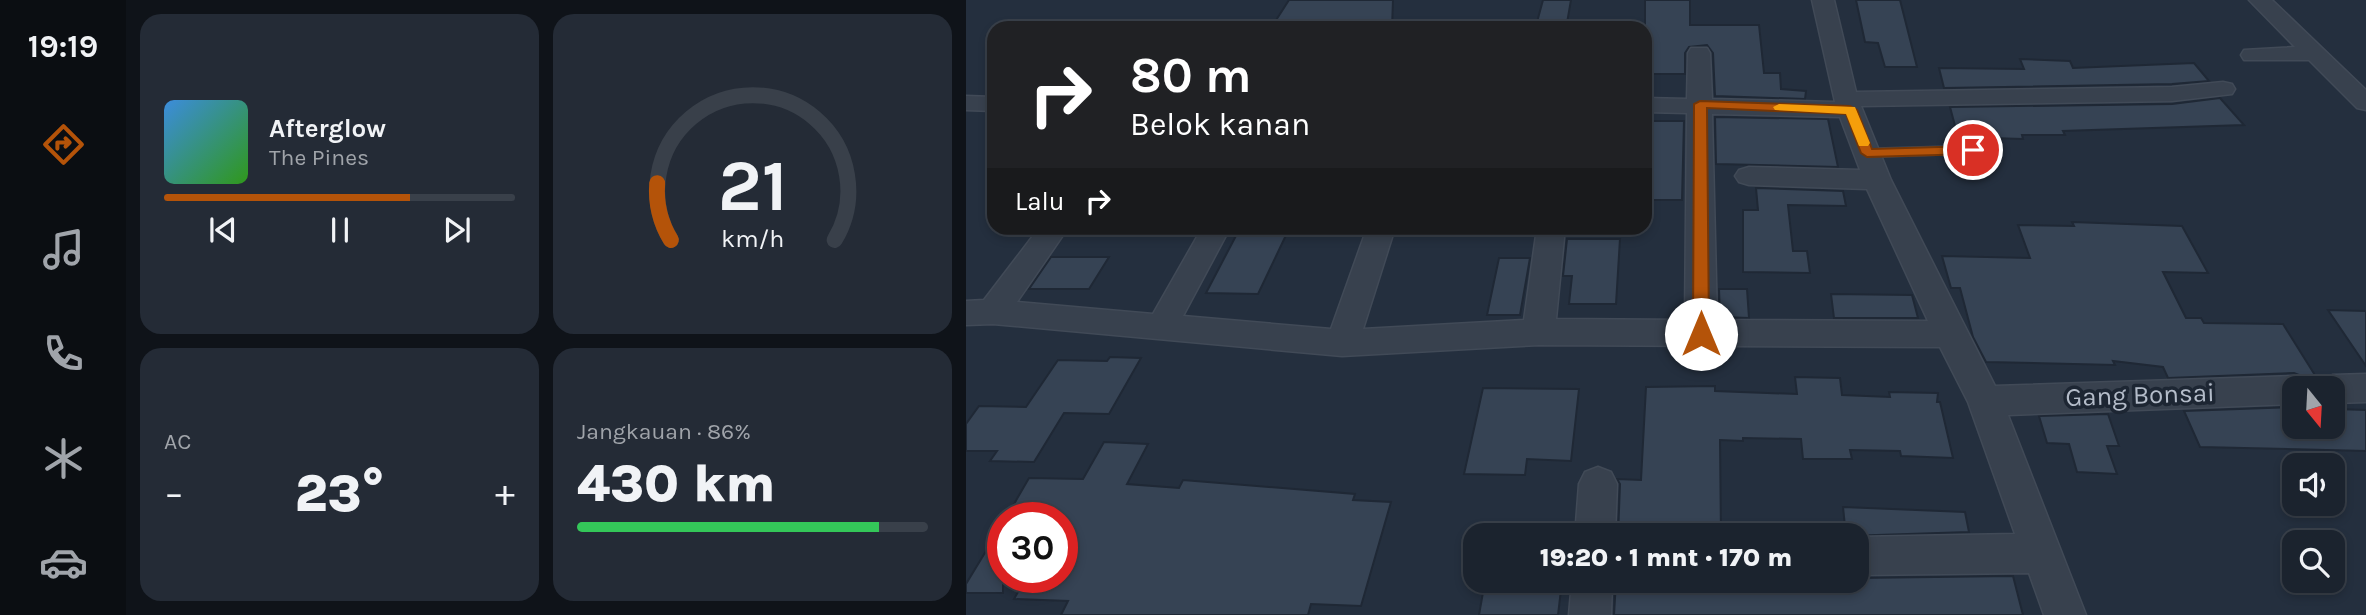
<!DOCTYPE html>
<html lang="id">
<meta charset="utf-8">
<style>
:root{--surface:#1b232e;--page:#242b36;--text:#f1f3f6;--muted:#a0a4aa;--line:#39404a;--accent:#b45309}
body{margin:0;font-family:Karla,sans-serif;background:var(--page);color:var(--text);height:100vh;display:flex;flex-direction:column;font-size:26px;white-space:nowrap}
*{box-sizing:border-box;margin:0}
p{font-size:23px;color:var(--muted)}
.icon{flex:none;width:38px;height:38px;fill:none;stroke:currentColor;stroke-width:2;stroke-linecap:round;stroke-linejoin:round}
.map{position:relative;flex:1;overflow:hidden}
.sheet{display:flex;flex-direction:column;gap:14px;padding:14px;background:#0f1319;width:840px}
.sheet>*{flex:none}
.top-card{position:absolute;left:21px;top:21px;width:665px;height:214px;border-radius:21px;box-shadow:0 4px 10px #0003,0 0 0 2px var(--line);background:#202124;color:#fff;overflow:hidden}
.needle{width:46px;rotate:162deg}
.buttons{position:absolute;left:1316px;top:376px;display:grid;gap:14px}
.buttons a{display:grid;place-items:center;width:63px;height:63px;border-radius:14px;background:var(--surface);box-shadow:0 4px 10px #0003,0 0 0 2px var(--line);font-size:35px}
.speed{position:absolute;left:21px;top:502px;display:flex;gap:14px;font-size:35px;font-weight:700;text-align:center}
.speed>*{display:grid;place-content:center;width:91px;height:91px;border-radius:50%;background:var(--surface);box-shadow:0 4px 10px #0003,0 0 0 2px var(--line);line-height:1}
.speed .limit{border:10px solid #d22;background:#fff;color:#111}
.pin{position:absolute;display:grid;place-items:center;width:60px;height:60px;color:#fff;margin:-30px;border:4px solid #fff;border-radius:50%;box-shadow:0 2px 7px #0007}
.me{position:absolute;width:77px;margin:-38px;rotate:0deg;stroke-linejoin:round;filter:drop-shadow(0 0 5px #0008)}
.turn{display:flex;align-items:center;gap:24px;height:147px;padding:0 28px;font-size:32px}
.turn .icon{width:91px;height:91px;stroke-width:2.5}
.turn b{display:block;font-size:49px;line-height:60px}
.then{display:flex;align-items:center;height:66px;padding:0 28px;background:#0003;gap:14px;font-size:26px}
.big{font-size:52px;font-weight:800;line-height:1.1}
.sheet .widget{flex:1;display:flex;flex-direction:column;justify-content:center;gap:10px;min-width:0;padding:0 24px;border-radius:21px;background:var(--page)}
.sheet .dial{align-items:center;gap:0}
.dial svg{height:182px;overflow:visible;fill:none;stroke:var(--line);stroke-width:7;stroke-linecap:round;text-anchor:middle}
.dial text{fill:var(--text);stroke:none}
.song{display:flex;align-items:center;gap:21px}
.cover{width:84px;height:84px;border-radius:10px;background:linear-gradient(135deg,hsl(210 70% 55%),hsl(110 70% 35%))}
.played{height:7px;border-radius:4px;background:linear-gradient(90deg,var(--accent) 70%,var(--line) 70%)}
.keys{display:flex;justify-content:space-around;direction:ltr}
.heat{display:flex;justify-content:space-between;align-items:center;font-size:38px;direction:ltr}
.charge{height:10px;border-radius:5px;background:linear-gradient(90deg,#34c759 86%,var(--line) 0)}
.sheet .tiles{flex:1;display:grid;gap:14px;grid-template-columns:repeat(2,1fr)}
.trip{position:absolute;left:497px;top:523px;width:406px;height:70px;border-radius:21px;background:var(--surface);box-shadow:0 4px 10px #0003,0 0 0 2px var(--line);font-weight:800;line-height:70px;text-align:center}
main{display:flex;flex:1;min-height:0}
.tabs{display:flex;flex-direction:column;width:126px;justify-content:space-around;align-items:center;background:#0b0e12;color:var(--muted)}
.tabs .icon{width:49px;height:49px}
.tabs .on{color:var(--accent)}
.tabs b{font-size:32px;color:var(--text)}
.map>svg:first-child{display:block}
.building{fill:#364354;stroke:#1f2835;stroke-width:2}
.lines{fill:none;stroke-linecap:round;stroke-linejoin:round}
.service-casing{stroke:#414a57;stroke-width:3}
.minor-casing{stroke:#414a57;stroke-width:3}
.service{fill:#38414e;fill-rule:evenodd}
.minor{fill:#38414e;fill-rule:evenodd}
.route{fill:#b45309;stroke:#753606;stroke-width:2}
.slow{fill:#f59e0b}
.labels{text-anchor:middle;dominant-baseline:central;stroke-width:7;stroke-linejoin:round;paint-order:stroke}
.street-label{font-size:26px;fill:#b4bcc9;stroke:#1d2633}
</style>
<main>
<nav class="tabs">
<b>19:19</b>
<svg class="icon on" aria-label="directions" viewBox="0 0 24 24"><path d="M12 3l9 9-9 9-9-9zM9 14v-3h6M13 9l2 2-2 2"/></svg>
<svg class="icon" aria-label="music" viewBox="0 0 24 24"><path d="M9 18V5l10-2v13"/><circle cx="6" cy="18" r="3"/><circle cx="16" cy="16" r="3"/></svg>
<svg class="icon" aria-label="phone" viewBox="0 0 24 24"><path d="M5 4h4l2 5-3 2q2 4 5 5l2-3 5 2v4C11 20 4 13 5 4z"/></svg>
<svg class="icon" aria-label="climate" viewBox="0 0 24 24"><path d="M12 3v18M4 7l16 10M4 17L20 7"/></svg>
<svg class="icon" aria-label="car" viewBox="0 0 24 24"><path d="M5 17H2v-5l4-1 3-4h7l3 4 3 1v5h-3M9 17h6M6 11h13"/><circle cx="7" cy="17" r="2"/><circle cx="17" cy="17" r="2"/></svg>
</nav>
<section class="sheet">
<div class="tiles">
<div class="widget">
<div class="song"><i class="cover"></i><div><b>Afterglow</b><p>The Pines</p></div></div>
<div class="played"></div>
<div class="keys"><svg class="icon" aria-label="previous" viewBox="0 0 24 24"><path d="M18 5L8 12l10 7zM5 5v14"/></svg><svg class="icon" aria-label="pause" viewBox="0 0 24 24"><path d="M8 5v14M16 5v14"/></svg><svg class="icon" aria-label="next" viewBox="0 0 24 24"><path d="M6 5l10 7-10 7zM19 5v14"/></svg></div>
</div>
<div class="widget dial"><svg viewBox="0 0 100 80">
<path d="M14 69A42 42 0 1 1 86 69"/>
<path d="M14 69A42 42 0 0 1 8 44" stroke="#b45309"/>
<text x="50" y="56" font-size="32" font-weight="700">21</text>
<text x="50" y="72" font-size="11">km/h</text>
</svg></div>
<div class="widget"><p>AC</p>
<div class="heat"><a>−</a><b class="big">23°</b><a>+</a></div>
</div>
<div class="widget"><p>Jangkauan · 86%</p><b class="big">430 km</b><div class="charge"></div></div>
</div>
</section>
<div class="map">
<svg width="1400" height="615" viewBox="0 0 1400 615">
<rect width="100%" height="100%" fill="#242f3e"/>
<!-- building -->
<g class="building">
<polygon points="323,0 427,0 426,28 305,28"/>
<polygon points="577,0 605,0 601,23 571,22"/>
<polygon points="679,0 724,0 724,25 793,25 798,73 814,73 815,89 840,91 839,99 749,96 747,53 741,45 723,47 719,53 719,74 679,74"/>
<polygon points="890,0 934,0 951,67 919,67 912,43 899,42"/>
<polygon points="1054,59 1104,61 1107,68 1228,63 1243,81 1206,84 978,88 973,68 1058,69"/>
<polygon points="1254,98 1278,125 1097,131 1099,135 1056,135 1057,139 992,137 984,107 1206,104"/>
<polygon points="749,117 862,119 872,167 750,164"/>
<polygon points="679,121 718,121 716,200 679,200"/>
<polygon points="790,188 877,191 880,206 822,205 827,251 841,251 844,273 777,272 777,210 792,210"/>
<polygon points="1106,222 1216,226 1242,273 1197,272 1220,318 1235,318 1238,323 1317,324 1352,380 1347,388 1341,378 1328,373 1202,378 1197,367 1147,361 1149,365 1020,362 1007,337 994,288 985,288 976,256 1064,258 1052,225 1108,226"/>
<polygon points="273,230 322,231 292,294 240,293"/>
<polygon points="601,239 654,239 650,304 603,304 606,276 597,276"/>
<polygon points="85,257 143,257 123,289 63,289"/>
<polygon points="533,258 564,258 554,315 521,315"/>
<polygon points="753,289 781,289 783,318 754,317"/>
<polygon points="865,294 946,295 952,318 868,318"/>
<polygon points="1362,310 1400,311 1400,366"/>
<polygon points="144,357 175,358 143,414 98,413 68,462 24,461 31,451 0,451 0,424 13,406 60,407 92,360 141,361"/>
<polygon points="829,377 874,378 876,395 924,397 923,392 972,393 971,402 974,402 987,458 935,456 934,451 884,450 886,459 837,459 835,439 777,438 777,441 754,440 755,536 652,536 654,484 651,479 675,480 680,387 749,386 749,391 831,394"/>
<polygon points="517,388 613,389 605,461 561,459 559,475 498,474"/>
<polygon points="1367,405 1370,409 1400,410 1400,451 1234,447 1218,411 1328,407 1328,427 1367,427"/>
<polygon points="1142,414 1153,446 1141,446 1151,474 1111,472 1103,444 1081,443 1073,416"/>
<polygon points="138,442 182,444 161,484 213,488 217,480 389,494 387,500 425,502 395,606 345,604 342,615 95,615 102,601 48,599 60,578 96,578 96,518 40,518 63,478 117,479"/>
<polygon points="877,507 999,512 1003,532 880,536"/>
<polygon points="37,523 37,593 0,593 0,584"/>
<polygon points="1047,576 1057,615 648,615 650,581 891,581 891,578"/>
<polygon points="519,581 596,581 592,615 513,615"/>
</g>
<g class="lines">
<defs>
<polygon id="service" points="1007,146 1012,147 1012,153 901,157 894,153 901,149"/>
<g id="minor">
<path d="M846,0H868L890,92L1206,87L1257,82L1266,84L1269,89L1266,94L1206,101L895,106L925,180L1029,386L1328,376L1340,380L1344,388H1328V404L1042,415L1120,615H1078L1063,573L891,575V537L1049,534L1002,402L974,347L573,345L376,356L27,324L0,325V301L18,300L73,228H102L51,302L187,314L236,228H264L217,316L365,329L401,228H429L397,329L558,320L571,228H599L590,319L719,320L721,113L679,112V98L721,99L722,53L725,48H741L744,53L746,99L869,102ZM746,114L874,117L894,170L783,167L773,170L769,176L773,182L783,185L901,189L962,321L751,320Z"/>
<polygon points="1283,0 1306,0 1400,90 1400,110 1391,108 1343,60 1278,60 1275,55 1278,50 1329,47"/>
<polygon points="0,96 28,97 28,111 0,110"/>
<polygon points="1400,374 1400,402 1367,403 1367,388 1350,388 1355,379 1367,375"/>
<polygon points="632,467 645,472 651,484 649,536 609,536 613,484 619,472"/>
<polygon points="606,581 646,581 645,615 603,615"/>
</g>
</defs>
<!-- service casing -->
<use href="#service" class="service-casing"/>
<!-- minor casing -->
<use href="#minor" class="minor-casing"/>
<!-- service -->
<use href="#service" class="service"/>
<!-- minor -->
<use href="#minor" class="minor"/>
</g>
<!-- route -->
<polygon class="route" points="734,101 884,106 891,110 906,149 1007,146 1014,150 1007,154 901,157 895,153 880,114 741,108 743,334 735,340 727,334 728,104"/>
<!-- slow -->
<polygon class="slow" points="813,104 889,107 904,143 902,146 893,146 880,114 809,110 807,107"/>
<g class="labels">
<!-- street labels -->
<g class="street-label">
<text transform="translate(1174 395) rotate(-2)">Gang Bonsai</text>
</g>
</g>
</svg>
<div class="buttons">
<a><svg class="needle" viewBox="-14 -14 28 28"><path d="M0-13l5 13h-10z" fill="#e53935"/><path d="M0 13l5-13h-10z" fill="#a0a4aa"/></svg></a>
<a><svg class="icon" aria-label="sound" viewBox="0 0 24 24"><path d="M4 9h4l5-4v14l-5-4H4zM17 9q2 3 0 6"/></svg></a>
<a><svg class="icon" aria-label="search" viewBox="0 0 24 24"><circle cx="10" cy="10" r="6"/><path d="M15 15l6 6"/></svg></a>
</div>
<div class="speed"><div class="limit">30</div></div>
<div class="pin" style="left:1007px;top:150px;background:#d93025"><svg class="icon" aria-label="arrive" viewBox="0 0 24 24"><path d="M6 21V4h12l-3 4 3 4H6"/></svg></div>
<svg class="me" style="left:735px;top:334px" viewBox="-20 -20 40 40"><circle r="19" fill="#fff"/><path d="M0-13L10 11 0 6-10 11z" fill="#b45309"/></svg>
<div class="trip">19:20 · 1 mnt · 170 m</div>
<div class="top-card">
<div class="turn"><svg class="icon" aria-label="right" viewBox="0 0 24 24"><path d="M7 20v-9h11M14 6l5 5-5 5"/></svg><div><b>80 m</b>Belok kanan</div></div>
<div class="then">Lalu<svg class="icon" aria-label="right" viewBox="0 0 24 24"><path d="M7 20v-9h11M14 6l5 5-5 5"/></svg></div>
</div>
</div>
</main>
